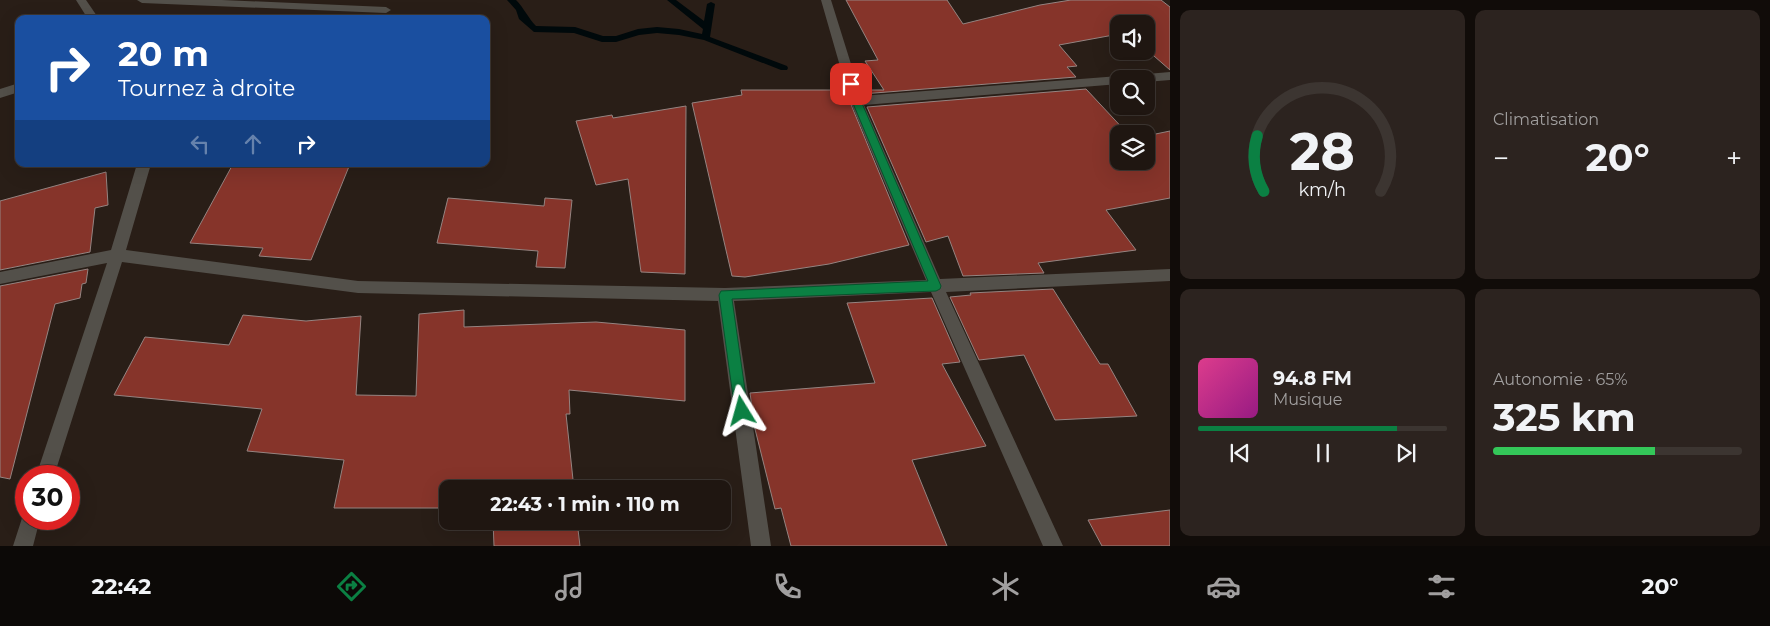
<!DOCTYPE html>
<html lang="fr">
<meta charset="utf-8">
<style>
:root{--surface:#1f1611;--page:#2c231f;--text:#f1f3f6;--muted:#a19f9f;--line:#3c3531;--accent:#0b8043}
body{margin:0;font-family:Montserrat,sans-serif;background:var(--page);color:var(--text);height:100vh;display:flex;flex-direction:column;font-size:19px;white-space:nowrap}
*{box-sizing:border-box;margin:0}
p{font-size:16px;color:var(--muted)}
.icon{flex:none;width:28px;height:28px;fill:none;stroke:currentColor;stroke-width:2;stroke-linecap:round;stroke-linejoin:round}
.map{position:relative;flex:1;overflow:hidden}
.details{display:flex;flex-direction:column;gap:10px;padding:10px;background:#110c09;width:600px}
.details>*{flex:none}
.hud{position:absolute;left:15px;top:15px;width:475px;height:152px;border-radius:10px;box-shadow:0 5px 20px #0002,0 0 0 1px var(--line);background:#1a4fa0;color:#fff;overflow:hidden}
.controls{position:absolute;left:1110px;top:15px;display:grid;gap:10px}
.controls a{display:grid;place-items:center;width:45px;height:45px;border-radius:10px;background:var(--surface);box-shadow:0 5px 20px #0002,0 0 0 1px var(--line);font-size:25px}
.speed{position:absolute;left:15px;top:465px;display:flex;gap:10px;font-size:25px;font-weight:700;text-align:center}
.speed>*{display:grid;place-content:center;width:65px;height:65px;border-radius:50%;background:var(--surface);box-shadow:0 5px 20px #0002,0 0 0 1px var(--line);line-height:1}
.speed .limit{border:8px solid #d22;background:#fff;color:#111}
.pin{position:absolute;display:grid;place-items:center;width:42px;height:42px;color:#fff;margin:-21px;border-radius:10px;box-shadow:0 2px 8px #0006}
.me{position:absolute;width:55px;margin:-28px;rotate:352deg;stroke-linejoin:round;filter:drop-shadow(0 0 4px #0008)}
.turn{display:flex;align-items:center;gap:18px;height:105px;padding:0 20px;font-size:22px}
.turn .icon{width:65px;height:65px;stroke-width:2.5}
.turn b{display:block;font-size:35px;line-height:42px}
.lanes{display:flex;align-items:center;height:48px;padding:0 20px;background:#0003;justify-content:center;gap:25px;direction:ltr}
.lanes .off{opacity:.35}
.big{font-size:38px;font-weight:700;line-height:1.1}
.details .card{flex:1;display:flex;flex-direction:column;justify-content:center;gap:8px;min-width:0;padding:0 18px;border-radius:10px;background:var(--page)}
.details .dial{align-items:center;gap:0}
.dial svg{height:130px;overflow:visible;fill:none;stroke:var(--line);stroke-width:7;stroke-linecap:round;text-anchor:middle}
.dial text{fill:var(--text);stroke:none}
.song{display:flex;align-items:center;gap:15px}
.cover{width:60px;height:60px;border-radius:8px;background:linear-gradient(135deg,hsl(330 70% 55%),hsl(310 70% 35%))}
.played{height:5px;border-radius:2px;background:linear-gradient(90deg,var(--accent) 80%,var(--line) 80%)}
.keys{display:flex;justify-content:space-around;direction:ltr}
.heat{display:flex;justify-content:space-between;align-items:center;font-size:28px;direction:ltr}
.charge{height:8px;border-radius:4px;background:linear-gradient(90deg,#34c759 65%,var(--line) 0)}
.details .tiles{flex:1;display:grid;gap:10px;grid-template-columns:repeat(2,1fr)}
.trip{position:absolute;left:439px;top:480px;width:292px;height:50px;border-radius:10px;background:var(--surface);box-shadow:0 5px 20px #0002,0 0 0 1px var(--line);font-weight:700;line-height:50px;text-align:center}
.menu{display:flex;height:80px;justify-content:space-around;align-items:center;background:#0c0907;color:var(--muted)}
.menu .icon{width:35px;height:35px}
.menu .on{color:var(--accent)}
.menu b{font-size:22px;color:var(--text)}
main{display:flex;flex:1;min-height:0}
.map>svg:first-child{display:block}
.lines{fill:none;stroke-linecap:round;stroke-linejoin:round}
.stream{fill:#00090b;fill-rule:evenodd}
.building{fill:#86342a;stroke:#958481}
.service{fill:#53504a;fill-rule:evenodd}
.minor{fill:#53504a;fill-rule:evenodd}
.route{fill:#0b8043;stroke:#07532c}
</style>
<main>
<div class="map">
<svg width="1170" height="546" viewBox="0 0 1170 546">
<rect width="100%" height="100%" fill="#291e17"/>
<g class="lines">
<!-- stream -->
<path class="stream" d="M507,0H516C524,8 528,18 536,26L575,27L603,36H616L638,29L657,27L679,29L702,34L703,29L667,0H676L704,21L707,4L711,2L715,4L710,37L787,66L788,68L787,70H781L704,40L679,35L657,33L639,35L616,42H602L574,33L534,32L519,19L516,10Z"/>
</g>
<!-- building -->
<g class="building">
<polygon points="846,0 947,0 963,24 1040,5 1071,0 1161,0 1170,7 1170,70 1146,49 1146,24 1119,24 1119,34 1059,45 1077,66 1067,67 1076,77 862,94 861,90 884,90 865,61 878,60"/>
<polygon points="1086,89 1128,134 1119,134 1119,161 1146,161 1146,136 1170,131 1170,198 1106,210 1136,250 1038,263 1044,273 963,276 948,236 926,242 867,107"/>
<polygon points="741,90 845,90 909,245 829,264 745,277 732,276 692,103 742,95"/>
<polygon points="686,106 685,274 641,272 628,179 596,185 576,121 612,115 613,118"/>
<polygon points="233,164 350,164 311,260 259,256 263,248 190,243"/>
<polygon points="106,172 108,205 95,208 90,252 0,270 0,201"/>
<polygon points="448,198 544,206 545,198 572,200 565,268 536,267 538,251 437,243"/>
<polygon points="88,269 86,283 82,284 80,298 55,304 10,479 0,477 0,286"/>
<polygon points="1053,289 1100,364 1108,364 1137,416 1055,420 1024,355 979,360 950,297 971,295 970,293"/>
<polygon points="932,298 960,362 942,364 986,446 912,460 947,546 791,546 781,508 775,509 755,429 750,393 875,383 847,303"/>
<polygon points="464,310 464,327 596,322 685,330 685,401 569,390 570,414 566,414 574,489 448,489 448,508 334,508 344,460 247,451 262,409 114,395 145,337 229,345 243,315 306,321 361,316 356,395 416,396 419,314"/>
<polygon points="1170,510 1170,546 1102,546 1088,520"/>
<polygon points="493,521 577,521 580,546 494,546"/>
</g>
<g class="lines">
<!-- service -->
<polygon class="service" points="19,83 19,92 0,98 0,89"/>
<!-- minor -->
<g class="minor">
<polygon points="76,0 86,0 99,19 88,19"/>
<polygon points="137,0 222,0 386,7 391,10 386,13 142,3"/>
<polygon points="821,0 831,0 861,96 1119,76 1124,79 1119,79 1119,84 864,105 940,279 1170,269 1170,281 946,292 1063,546 1043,546 931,292 734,301 771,546 751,546 718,301 358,293 122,262 54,476 36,476 107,263 0,284 0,272 111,250 137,164 151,164 126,250 358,281 725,288 926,280 850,101"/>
<polygon points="1170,72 1170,80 1146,82 1146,79 1129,79 1135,75"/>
<polygon points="24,512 26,512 26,519 40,519 33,546 13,546"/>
</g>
</g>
<!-- route -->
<polygon class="route" points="851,81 856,84 861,101 941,286 940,289 936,291 732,299 748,411 746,415 742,417 737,415 735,411 719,295 721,291 928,281 852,101 847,84"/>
</svg>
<div class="controls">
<a><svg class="icon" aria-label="sound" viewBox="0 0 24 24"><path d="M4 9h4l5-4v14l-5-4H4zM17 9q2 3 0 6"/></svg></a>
<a><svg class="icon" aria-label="search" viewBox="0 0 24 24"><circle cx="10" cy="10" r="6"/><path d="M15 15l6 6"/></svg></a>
<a><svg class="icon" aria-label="layers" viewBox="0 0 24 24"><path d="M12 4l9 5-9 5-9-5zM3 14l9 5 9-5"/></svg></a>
</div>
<div class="speed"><div class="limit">30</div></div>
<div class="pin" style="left:851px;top:84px;background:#d93025"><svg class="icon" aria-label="arrive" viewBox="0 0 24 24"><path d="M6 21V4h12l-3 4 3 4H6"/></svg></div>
<svg class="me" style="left:742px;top:411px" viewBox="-20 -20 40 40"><path d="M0-17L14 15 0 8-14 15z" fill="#0b8043" stroke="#fff" stroke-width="4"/></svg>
<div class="trip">22:43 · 1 min · 110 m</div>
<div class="hud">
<div class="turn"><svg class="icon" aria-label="right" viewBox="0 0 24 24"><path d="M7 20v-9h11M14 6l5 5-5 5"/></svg><div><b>20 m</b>Tournez à droite</div></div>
<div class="lanes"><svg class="icon off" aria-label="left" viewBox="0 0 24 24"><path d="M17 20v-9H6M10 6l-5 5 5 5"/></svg><svg class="icon off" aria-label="ahead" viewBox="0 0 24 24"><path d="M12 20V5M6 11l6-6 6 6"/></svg><svg class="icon" aria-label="right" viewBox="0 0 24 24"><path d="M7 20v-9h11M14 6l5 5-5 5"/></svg></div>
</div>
</div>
<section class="details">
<div class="tiles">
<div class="card dial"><svg viewBox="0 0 100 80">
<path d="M14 69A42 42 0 1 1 86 69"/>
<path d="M14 69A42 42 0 0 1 10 35" stroke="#0b8043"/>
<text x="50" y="56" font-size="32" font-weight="700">28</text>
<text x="50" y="72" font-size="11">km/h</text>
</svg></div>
<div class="card"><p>Climatisation</p>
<div class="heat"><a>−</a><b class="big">20°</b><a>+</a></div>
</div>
<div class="card">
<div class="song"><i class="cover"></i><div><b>94.8 FM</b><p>Musique</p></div></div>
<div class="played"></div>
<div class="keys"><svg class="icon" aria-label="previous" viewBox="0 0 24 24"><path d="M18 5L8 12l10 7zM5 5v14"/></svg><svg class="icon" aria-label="pause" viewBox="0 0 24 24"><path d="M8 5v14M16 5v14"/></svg><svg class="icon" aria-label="next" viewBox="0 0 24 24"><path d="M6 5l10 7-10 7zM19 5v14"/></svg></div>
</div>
<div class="card"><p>Autonomie · 65%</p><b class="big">325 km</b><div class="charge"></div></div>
</div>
</section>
</main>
<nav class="menu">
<b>22:42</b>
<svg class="icon on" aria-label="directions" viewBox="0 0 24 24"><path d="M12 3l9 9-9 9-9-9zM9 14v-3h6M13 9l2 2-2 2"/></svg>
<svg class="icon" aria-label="music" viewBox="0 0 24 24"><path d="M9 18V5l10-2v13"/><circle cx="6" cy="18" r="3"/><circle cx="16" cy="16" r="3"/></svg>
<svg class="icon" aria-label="phone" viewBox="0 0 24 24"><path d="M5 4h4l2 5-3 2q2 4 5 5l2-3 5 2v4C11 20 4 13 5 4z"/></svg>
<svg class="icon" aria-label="climate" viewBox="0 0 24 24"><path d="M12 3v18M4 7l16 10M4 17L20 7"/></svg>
<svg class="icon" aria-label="car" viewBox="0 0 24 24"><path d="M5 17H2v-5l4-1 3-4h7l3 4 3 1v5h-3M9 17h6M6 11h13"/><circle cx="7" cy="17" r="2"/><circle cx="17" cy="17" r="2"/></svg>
<svg class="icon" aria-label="filters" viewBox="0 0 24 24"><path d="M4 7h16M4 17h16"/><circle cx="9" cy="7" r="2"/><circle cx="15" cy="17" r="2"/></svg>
<b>20°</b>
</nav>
